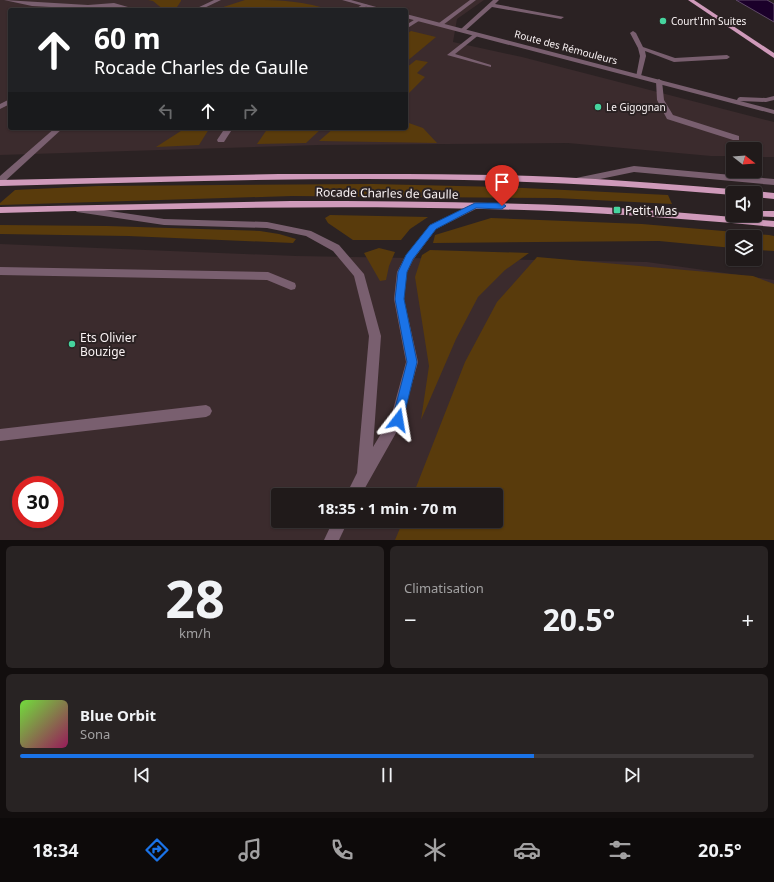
<!DOCTYPE html>
<html lang="fr">
<meta charset="utf-8">
<style>
:root{--surface:#201a1a;--page:#282323;--text:#f1f3f6;--muted:#a2a1a2;--line:#3d3839;--accent:#1a73e8}
body{margin:0;font-family:"Noto Sans",sans-serif;background:var(--page);color:var(--text);height:100vh;display:flex;flex-direction:column;font-size:15px;white-space:nowrap}
*{box-sizing:border-box;margin:0}
p{font-size:13px;color:var(--muted)}
.icon{flex:none;width:22px;height:22px;fill:none;stroke:currentColor;stroke-width:2;stroke-linecap:round;stroke-linejoin:round}
.map{position:relative;height:540px;overflow:hidden}
.sheet{display:flex;flex-direction:column;gap:6px;padding:6px;background:#120e0e;flex:1}
.sheet>*{flex:none}
.hud{position:absolute;left:8px;top:8px;width:400px;height:122px;border-radius:4px;box-shadow:0 1px 3px #0004,0 0 0 1px var(--line);background:#202124;color:#fff;overflow:hidden}
.needle{width:26px;rotate:107deg}
.tools{position:absolute;left:726px;top:142px;display:grid;gap:8px}
.tools a{display:grid;place-items:center;width:36px;height:36px;border-radius:4px;background:var(--surface);box-shadow:0 1px 3px #0004,0 0 0 1px var(--line);font-size:20px}
.speed{position:absolute;left:12px;top:476px;display:flex;gap:8px;font-size:20px;font-weight:700;text-align:center}
.speed>*{display:grid;place-content:center;width:52px;height:52px;border-radius:50%;background:var(--surface);box-shadow:0 1px 3px #0004,0 0 0 1px var(--line);line-height:1}
.speed .limit{border:6px solid #d22;background:#fff;color:#111}
.pin{position:absolute;display:grid;place-items:center;width:34px;height:34px;color:#fff;margin:-41px -17px;border-radius:50% 50% 50% 0;rotate:-45deg;box-shadow:0 0 4px #0007}
.pin .icon{rotate:45deg}
.me{position:absolute;width:44px;margin:-22px;rotate:14deg;stroke-linejoin:round;filter:drop-shadow(0 0 3px #0008)}
.turn{display:flex;align-items:center;gap:14px;height:84px;padding:0 20px;font-size:18px}
.turn .icon{width:52px;height:52px;stroke-width:2.5}
.turn b{display:block;font-size:28px;line-height:34px}
.lanes{display:flex;align-items:center;height:38px;padding:0 20px;background:#0003;justify-content:center;gap:20px;direction:ltr}
.lanes .off{opacity:.35}
.big{font-size:30px;font-weight:700;line-height:1.1}
.sheet .card{flex:1;display:flex;flex-direction:column;justify-content:center;gap:6px;min-width:0;padding:0 14px;border-radius:6px;background:var(--page)}
.sheet .dial{align-items:center;gap:0}
.dial b{font-size:52px;line-height:1}
.song{display:flex;align-items:center;gap:12px}
.cover{width:48px;height:48px;border-radius:6px;background:linear-gradient(135deg,hsl(100 70% 55%),hsl(330 70% 35%))}
.played{height:4px;border-radius:2px;background:linear-gradient(90deg,var(--accent) 70%,var(--line) 70%)}
.keys{display:flex;justify-content:space-around;direction:ltr}
.heat{display:flex;justify-content:space-between;align-items:center;font-size:22px;direction:ltr}
.sheet .tiles{flex:1;display:grid;gap:6px;grid-template-columns:1fr 1fr}
.card:last-child{grid-column:span 2}
.trip{position:absolute;left:271px;top:488px;width:232px;height:40px;border-radius:4px;background:var(--surface);box-shadow:0 1px 3px #0004,0 0 0 1px var(--line);font-weight:700;line-height:40px;text-align:center}
.tab-bar{display:flex;height:64px;justify-content:space-around;align-items:center;background:#0d0a0a;color:var(--muted)}
.tab-bar .icon{width:28px;height:28px}
.tab-bar .on{color:var(--accent)}
.tab-bar b{font-size:18px;color:var(--text)}
.map>svg:first-child{display:block}
.built{fill:#3b2b2d;fill-rule:evenodd}
.green{fill:#593b0c}
.water{fill:#1b002a;stroke:#5e4966}
.lines{fill:none;stroke-linecap:round;stroke-linejoin:round}
.service{fill:#795f6f;fill-rule:evenodd}
.minor{fill:#795f6f;fill-rule:evenodd}
.primary{fill:#cf9aba;fill-rule:evenodd}
.route{fill:#1a73e8;stroke:#114b97}
.poi-dot{fill:#46d49e;stroke:#2b2223;stroke-width:1.5}
.labels{text-anchor:middle;dominant-baseline:central;stroke-width:4;stroke-linejoin:round;paint-order:stroke}
.far-poi-label{font-size:10px;fill:#f9f2f3;stroke:#2b2223;text-anchor:start}
.far-street-label{font-size:10px;fill:#f9f2f3;stroke:#2b2223}
.street-label{font-size:12px;fill:#f9f2f3;stroke:#2b2223}
.poi-label{font-size:12px;fill:#f9f2f3;stroke:#2b2223;text-anchor:start}
</style>
<div class="map">
<svg width="774" height="540" viewBox="0 0 774 540">
<rect width="100%" height="100%" fill="#2b2223"/>
<!-- built -->
<g class="built">
<path d="M0,0H484L457,19L453,42L522,57L774,122V157H755V149H733V156H711L568,143L318,145L0,155ZM10,10H406V128H10Z"/>
<path d="M0,244L296,256L647,262L774,280V540H0ZM21,485H55V519H21ZM278,495H496V521H278Z"/>
</g>
<!-- green -->
<g class="green">
<polygon points="148,0 181,0 181,1 175,10 164,10 153,1"/>
<path d="M245,0C275,0 302,0 330,10H214Z"/>
<polygon points="411,31 436,37 406,62 406,34"/>
<polygon points="416,60 428,62 417,73 425,77 406,96 406,68"/>
<polygon points="406,122 423,128 437,143 319,141 334,128 406,128"/>
<polygon points="268,128 322,128 306,143 257,144"/>
<polygon points="184,129 209,129 199,145 156,147"/>
<polygon points="373,184 501,187 668,195 672,204 557,198 292,196 0,205 0,203 15,190 98,186"/>
<polygon points="330,215 428,217 410,229 401,240 353,240 328,223 325,218"/>
<polygon points="491,218 642,224 769,235 774,236 774,251 755,250 755,237 733,237 733,248 659,241 433,243 435,235"/>
<polygon points="0,225 107,226 260,231 279,234 296,239 293,243 128,236 0,234"/>
<polygon points="379,248 395,252 389,266 386,280 380,281 364,253"/>
<polygon points="430,250 529,253 505,270 478,297 456,339 421,420 429,366 415,277 422,255"/>
<polygon points="537,257 753,276 774,284 774,540 395,540 403,521 496,521 496,495 413,495 465,362 497,302"/>
</g>
<!-- water -->
<polygon class="water" points="736,0 767,0 774,4 774,22"/>
<g class="lines">
<!-- service -->
<g class="service">
<polygon points="4,0 88,5 114,3 128,7 130,10 114,7 88,9 32,6"/>
<polygon points="470,0 476,0 443,25 439,25 439,23"/>
<polygon points="493,0 499,0 495,4 564,17 561,19 492,7 465,31 461,31 461,29"/>
<polygon points="363,4 368,5 361,10 354,10"/>
<polygon points="417,18 422,19 406,29 406,25"/>
<polygon points="633,31 636,33 643,47 675,58 727,55 730,57 727,59 674,62 645,51 646,56 641,76 636,77 640,56 638,48 630,33"/>
<polygon points="475,33 480,34 455,54 491,65 491,67 447,55"/>
<polygon points="659,79 662,81 664,100 673,115 739,136 739,140 733,140 667,119 657,100 656,81"/>
<polygon points="10,99 10,104 0,109 0,104"/>
<polygon points="225,128 233,128 224,142 218,142 217,140"/>
<polygon points="0,267 268,272 295,283 296,286 295,289 291,290 267,280 0,275"/>
<polygon points="206,405 210,407 212,411 210,415 206,417 0,441 0,429"/>
</g>
<!-- minor -->
<g class="minor">
<polygon points="214,0 221,0 200,10 193,10"/>
<polygon points="342,0 351,0 387,10 378,10"/>
<polygon points="406,14 737,100 738,98 740,97 766,98 774,96 774,100 766,102 740,101 774,110 774,114 406,18"/>
<polygon points="55,128 63,128 3,183 0,184 0,176"/>
<polygon points="634,166 774,179 774,185 634,172 576,184 572,181 576,178"/>
<polygon points="475,203 478,204 479,206 478,208 436,229 413,260 407,272 404,299 418,362 401,424 361,495 346,495 357,473 369,336 354,276 333,251 306,236 267,228 164,225 77,212 73,209 77,206 164,219 267,222 311,231 339,245 364,274 381,336 373,447 391,417 406,362 394,299 397,272 406,255 430,225"/>
<polygon points="333,521 348,521 339,540 324,540"/>
</g>
<!-- primary -->
<g class="primary">
<polygon points="688,0 694,0 774,53 774,58"/>
<path d="M279,174C372,174 465,173 558,177C620,180 681,185 743,190L747,193H733V195C644,187 554,182 464,180C310,177 155,182 0,186V180Z"/>
<polygon points="755,191 774,193 774,199 755,197 755,193 751,193"/>
<path d="M291,201C387,201 484,202 581,206C645,209 710,215 774,221V227C677,218 580,211 483,209C322,205 161,209 0,213V207Z"/>
<polygon points="755,211 774,211 774,217 752,216 751,215 755,215"/>
</g>
</g>
<!-- route -->
<polygon class="route" points="475,203 502,203 506,206 502,209 476,208 436,229 413,259 407,272 404,299 417,362 403,420 402,424 398,425 393,424 392,420 407,362 395,299 398,272 406,255 430,225"/>
<!-- markers -->
<g class="poi-dot">
<circle cx="663" cy="21" r="4"/>
<circle cx="598" cy="107" r="4"/>
<rect x="613" y="206" width="8" height="8" rx="2"/>
<circle cx="72" cy="344" r="4"/>
</g>
<g class="labels">
<!-- far-poi labels -->
<g class="far-poi-label">
<text x="671" y="21">Court'Inn Suites</text>
<text x="606" y="107">Le Gigognan</text>
</g>
<!-- far-street labels -->
<g class="far-street-label">
<text transform="translate(566 47) rotate(15)">Route des Rémouleurs</text>
</g>
<!-- street labels -->
<g class="street-label">
<text transform="translate(387 193) rotate(1)">Rocade Charles de Gaulle</text>
</g>
<!-- poi labels -->
<g class="poi-label">
<text x="625" y="210">Petit Mas</text>
<text x="80" y="337">Ets Olivier<tspan x="80" dy="14">Bouzige</tspan></text>
</g>
</g>
</svg>
<div class="tools">
<a><svg class="needle" viewBox="-14 -14 28 28"><path d="M0-13l5 13h-10z" fill="#e53935"/><path d="M0 13l5-13h-10z" fill="#a2a1a2"/></svg></a>
<a><svg class="icon" aria-label="sound" viewBox="0 0 24 24"><path d="M4 9h4l5-4v14l-5-4H4zM17 9q2 3 0 6"/></svg></a>
<a><svg class="icon" aria-label="layers" viewBox="0 0 24 24"><path d="M12 4l9 5-9 5-9-5zM3 14l9 5 9-5"/></svg></a>
</div>
<div class="speed"><div class="limit">30</div></div>
<div class="pin" style="left:502px;top:206px;background:#d93025"><svg class="icon" aria-label="arrive" viewBox="0 0 24 24"><path d="M6 21V4h12l-3 4 3 4H6"/></svg></div>
<svg class="me" style="left:398px;top:420px" viewBox="-20 -20 40 40"><path d="M0-17L14 15 0 8-14 15z" fill="#1a73e8" stroke="#fff" stroke-width="4"/></svg>
<div class="trip">18:35 · 1 min · 70 m</div>
<div class="hud">
<div class="turn"><svg class="icon" aria-label="ahead" viewBox="0 0 24 24"><path d="M12 20V5M6 11l6-6 6 6"/></svg><div><b>60 m</b>Rocade Charles de Gaulle</div></div>
<div class="lanes"><svg class="icon off" aria-label="left" viewBox="0 0 24 24"><path d="M17 20v-9H6M10 6l-5 5 5 5"/></svg><svg class="icon" aria-label="ahead" viewBox="0 0 24 24"><path d="M12 20V5M6 11l6-6 6 6"/></svg><svg class="icon off" aria-label="right" viewBox="0 0 24 24"><path d="M7 20v-9h11M14 6l5 5-5 5"/></svg></div>
</div>
</div>
<section class="sheet">
<div class="tiles">
<div class="card dial"><b>28</b><p>km/h</p></div>
<div class="card"><p>Climatisation</p>
<div class="heat"><a>−</a><b class="big">20.5°</b><a>+</a></div>
</div>
<div class="card">
<div class="song"><i class="cover"></i><div><b>Blue Orbit</b><p>Sona</p></div></div>
<div class="played"></div>
<div class="keys"><svg class="icon" aria-label="previous" viewBox="0 0 24 24"><path d="M18 5L8 12l10 7zM5 5v14"/></svg><svg class="icon" aria-label="pause" viewBox="0 0 24 24"><path d="M8 5v14M16 5v14"/></svg><svg class="icon" aria-label="next" viewBox="0 0 24 24"><path d="M6 5l10 7-10 7zM19 5v14"/></svg></div>
</div>
</div>
</section>
<nav class="tab-bar">
<b>18:34</b>
<svg class="icon on" aria-label="directions" viewBox="0 0 24 24"><path d="M12 3l9 9-9 9-9-9zM9 14v-3h6M13 9l2 2-2 2"/></svg>
<svg class="icon" aria-label="music" viewBox="0 0 24 24"><path d="M9 18V5l10-2v13"/><circle cx="6" cy="18" r="3"/><circle cx="16" cy="16" r="3"/></svg>
<svg class="icon" aria-label="phone" viewBox="0 0 24 24"><path d="M5 4h4l2 5-3 2q2 4 5 5l2-3 5 2v4C11 20 4 13 5 4z"/></svg>
<svg class="icon" aria-label="climate" viewBox="0 0 24 24"><path d="M12 3v18M4 7l16 10M4 17L20 7"/></svg>
<svg class="icon" aria-label="car" viewBox="0 0 24 24"><path d="M5 17H2v-5l4-1 3-4h7l3 4 3 1v5h-3M9 17h6M6 11h13"/><circle cx="7" cy="17" r="2"/><circle cx="17" cy="17" r="2"/></svg>
<svg class="icon" aria-label="filters" viewBox="0 0 24 24"><path d="M4 7h16M4 17h16"/><circle cx="9" cy="7" r="2"/><circle cx="15" cy="17" r="2"/></svg>
<b>20.5°</b>
</nav>
